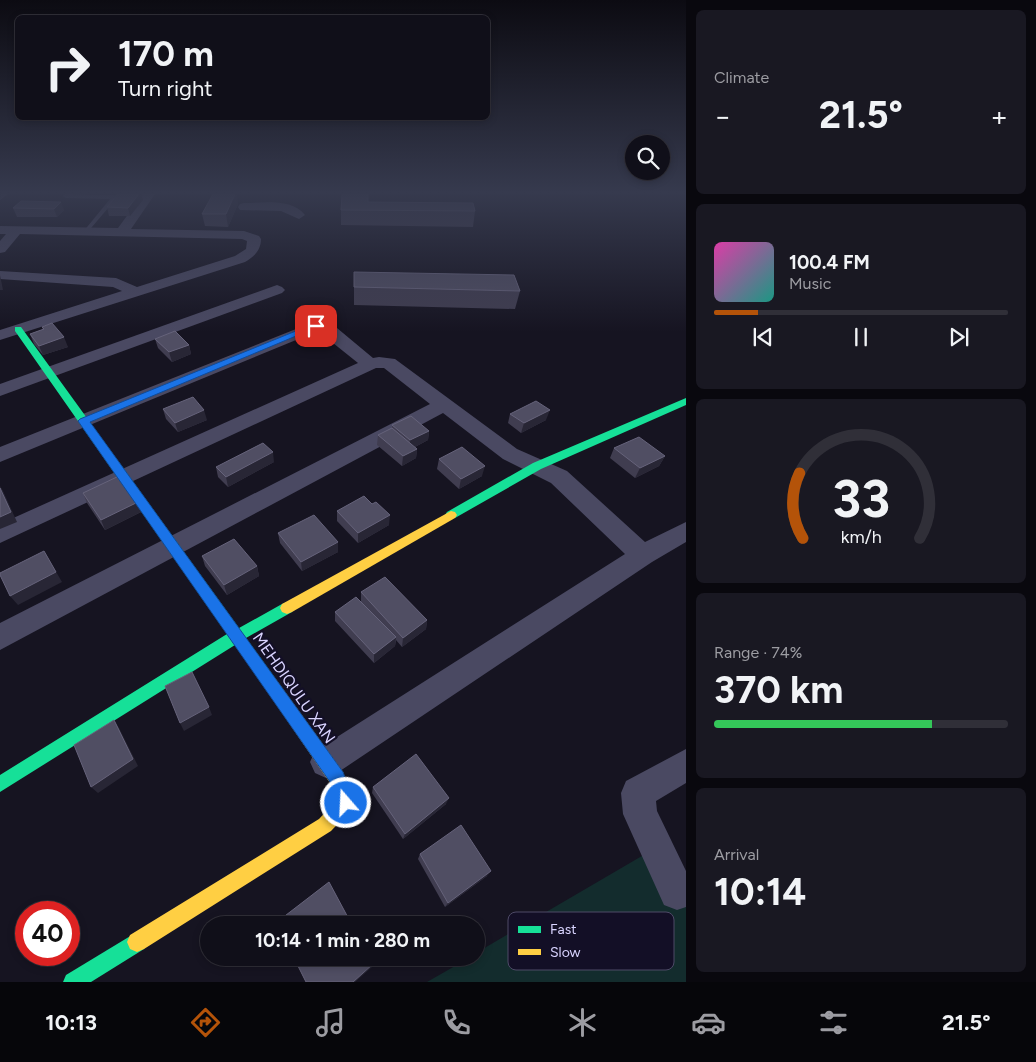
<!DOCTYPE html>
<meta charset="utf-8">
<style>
:root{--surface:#100f19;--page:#191822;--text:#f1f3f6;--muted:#9c9ca2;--line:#302f38;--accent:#b45309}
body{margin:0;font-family:Figtree,sans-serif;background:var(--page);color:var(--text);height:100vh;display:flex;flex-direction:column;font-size:19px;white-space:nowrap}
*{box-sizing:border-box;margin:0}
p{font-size:16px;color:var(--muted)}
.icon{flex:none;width:28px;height:28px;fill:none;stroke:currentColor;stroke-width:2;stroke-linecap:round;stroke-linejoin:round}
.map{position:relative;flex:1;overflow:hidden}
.details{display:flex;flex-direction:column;gap:10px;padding:10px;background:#09080e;width:350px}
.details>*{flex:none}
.hud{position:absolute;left:15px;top:15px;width:475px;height:105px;border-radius:8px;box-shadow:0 2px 8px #0003,0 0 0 1px var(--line);background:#100f19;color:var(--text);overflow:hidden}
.tools{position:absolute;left:625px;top:135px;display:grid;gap:10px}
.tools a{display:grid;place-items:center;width:45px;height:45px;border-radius:50%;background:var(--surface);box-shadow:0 2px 8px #0003,0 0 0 1px var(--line);font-size:25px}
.speed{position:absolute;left:15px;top:901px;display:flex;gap:10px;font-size:25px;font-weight:700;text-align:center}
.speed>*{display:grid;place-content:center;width:65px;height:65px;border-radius:50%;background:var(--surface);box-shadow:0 2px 8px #0003,0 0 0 1px var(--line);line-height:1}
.speed .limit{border:8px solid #d22;background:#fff;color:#111}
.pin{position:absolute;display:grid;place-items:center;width:42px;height:42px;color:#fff;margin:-21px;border-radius:10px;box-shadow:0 2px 8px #0006}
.me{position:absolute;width:55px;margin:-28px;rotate:341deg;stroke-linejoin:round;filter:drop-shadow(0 0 4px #0008)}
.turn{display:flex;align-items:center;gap:18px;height:105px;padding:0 20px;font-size:22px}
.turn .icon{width:65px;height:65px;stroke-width:2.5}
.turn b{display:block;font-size:35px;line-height:42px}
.big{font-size:38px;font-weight:700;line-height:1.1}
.details .tile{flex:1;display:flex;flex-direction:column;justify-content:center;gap:8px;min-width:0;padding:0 18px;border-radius:8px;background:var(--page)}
.details .dial{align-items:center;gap:0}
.dial svg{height:130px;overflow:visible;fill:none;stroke:var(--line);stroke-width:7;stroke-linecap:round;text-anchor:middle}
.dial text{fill:var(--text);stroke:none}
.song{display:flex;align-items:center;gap:15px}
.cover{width:60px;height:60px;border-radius:8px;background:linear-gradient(135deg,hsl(320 70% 55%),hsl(170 70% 35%))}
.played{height:5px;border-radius:2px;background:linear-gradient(90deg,var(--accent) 15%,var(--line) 15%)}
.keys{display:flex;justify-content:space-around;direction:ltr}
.heat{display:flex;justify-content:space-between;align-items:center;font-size:28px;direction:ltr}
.charge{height:8px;border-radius:4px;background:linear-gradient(90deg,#34c759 74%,var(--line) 0)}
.trip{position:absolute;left:200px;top:916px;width:285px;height:50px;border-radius:25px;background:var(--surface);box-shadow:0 2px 8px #0003,0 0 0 1px var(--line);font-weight:700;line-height:50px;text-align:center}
.tabs{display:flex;height:80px;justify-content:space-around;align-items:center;background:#06060a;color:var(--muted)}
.tabs .icon{width:35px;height:35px}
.tabs .on{color:var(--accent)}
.tabs b{font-size:22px;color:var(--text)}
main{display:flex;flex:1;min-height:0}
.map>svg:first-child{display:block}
.green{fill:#132c2d}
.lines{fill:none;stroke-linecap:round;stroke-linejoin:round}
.lane{fill:#4a4962;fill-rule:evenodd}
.street{fill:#4a4962;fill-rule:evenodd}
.fast{fill:#16e098;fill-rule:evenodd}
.slow{fill:#ffcf43;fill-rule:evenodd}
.wall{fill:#403d50}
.shaded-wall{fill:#282635}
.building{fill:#504e63;stroke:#66637b}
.route{fill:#1a73e8;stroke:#114b97}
.labels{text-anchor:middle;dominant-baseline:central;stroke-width:4.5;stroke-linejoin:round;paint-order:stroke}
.near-street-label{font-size:16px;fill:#d9d4ff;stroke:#130f26}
.key{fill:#130f26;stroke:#4e4a67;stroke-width:1}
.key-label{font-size:14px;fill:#d9d4ff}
</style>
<main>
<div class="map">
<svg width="686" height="982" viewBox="0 0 686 982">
<rect width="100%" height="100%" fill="#161421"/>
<!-- green -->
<polygon class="green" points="659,846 686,876 686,982 427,982 469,958 476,958 476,953"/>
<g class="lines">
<!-- lane -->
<g class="lane">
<polygon points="8,194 0,200 1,194"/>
<polygon points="65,194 113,195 120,194 86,234 83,232 110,199 66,198 63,196"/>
</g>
<!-- street -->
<g class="street">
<path d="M143,194H155L131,229L244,231L259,236L261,239C261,250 254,257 245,262L0,340V330L122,291L113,287L0,279V271L116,278L137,287L235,256L246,249L247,241L242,239L20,234L5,252L0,253V241L6,234H0V226L118,228Z"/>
<path d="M244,203C263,203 292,198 305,215L299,219L281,211L240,210L238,207L240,204Z"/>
<polygon points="277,285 282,287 285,290 282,293 0,396 0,384"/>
<polygon points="316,321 331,323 373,358 379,357 395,359 517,449 567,471 645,542 686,522 686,542 652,562 337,773 326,778 315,773 310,762 315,751 625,554 551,483 503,459 443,413 0,650 0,623 430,404 384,368 376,368 0,543 0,524 358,363 318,331 0,462 0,447"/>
<polygon points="686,749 686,783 656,801 657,811 686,871 686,907 677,910 664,905 623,814 621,793 626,781"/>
</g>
<!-- fast -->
<g class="fast">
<polygon points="15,327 21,327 239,628 282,604 287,602 292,604 294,608 292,612 246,638 275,678 277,683 275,688 270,690 265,688 235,645 0,792 0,775 227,634 15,331"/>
<polygon points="686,398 686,405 541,469 455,518 447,518 445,515 447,512 533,463"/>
<polygon points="137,932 144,935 147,942 144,949 91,982 63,982 66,975"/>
</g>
<!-- slow -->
<g class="slow">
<polygon points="451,511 455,512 457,515 455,518 292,612 287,614 282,612 280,608 282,604"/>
<polygon points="270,676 275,678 343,772 354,803 352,809 331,831 144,949 137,952 130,949 127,942 130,935 319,819 337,800 330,783 265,688 263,683 265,678"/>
</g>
</g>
<!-- wall -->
<g class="wall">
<polygon points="118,194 146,194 141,195 143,200 130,216 109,216 107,207"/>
<polygon points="21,201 64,210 57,217 17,217 13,208"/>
<polygon points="368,202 475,211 473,227 341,225 341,210"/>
<polygon points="238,204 228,227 205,226 202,214"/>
<polygon points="354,272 520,291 515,309 354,305"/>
<polygon points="42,327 68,347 43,355 34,344 30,334 43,330"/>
<polygon points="155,339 189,345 191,354 172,362 158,348"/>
<polygon points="163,409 207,420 178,432 166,419"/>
<polygon points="510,414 546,420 521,433 508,423"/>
<polygon points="392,425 429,431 428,440 415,447 417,449 416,458 402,466 377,445 378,435 392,428"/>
<polygon points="614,448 665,456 659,466 635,478 610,458"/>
<polygon points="439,459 482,476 459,489 437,469"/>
<polygon points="274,462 228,487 218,477 216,467"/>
<polygon points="83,493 138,502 141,512 105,530 87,503"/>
<polygon points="372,504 389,525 358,543 337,521 337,511"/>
<polygon points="278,533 338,552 302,571 280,543"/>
<polygon points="202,556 257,566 259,576 227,595 205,566"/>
<polygon points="361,592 427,620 426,629 402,647 396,640 395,646 374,663 335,621 335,612 361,601"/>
<polygon points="373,787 446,804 403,839 372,793"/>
<polygon points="420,854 487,876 445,907 418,859"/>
</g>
<!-- shaded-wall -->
<g class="shaded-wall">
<polygon points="139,194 141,194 143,200 130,216 128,208"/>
<polygon points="235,194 237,194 238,204 228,227 226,214"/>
<polygon points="61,202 64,210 57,217 54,209"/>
<polygon points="0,275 3,290 0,290"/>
<polygon points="64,337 68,347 43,355 39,346"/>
<polygon points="189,345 191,354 172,362 169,352"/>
<polygon points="204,410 207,420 178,432 175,423"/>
<polygon points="550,410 546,420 521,433 524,423"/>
<polygon points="429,431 428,440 409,450 410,440"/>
<polygon points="417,449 416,458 402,466 403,456"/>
<polygon points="273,452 274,462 228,487 226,477"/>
<polygon points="665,456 659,466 635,478 640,468"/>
<polygon points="485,466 482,476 459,489 461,479"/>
<polygon points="0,486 3,491 17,522 0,529"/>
<polygon points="138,502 141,512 105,530 101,520"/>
<polygon points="390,515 389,525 358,543 358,533"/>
<polygon points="338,542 338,552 302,571 301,562"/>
<polygon points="44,551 62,582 18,605 10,596"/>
<polygon points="257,566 259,576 227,595 224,585"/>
<polygon points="427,620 426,629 402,647 403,638"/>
<polygon points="396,637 395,646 374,663 374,654"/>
<polygon points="209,707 212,715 184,731 180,723"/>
<polygon points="114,720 119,728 138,766 98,793 91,787"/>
<polygon points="449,798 446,804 403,839 405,834"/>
<polygon points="491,871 487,876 445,907 448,903"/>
<polygon points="373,964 372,967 355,982 353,982"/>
</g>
<!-- building -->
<g class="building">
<polygon points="118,194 139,194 128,208 107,207"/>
<polygon points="213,194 235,194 226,214 202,214"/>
<polygon points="342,194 368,194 368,202 473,203 475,211 341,210"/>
<polygon points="21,201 61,202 54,209 13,208"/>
<polygon points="354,272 514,275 520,291 354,287"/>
<polygon points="52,323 64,337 39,346 30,334 44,329 42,327"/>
<polygon points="175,331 189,345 169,352 155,339"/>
<polygon points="193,397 204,410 175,423 163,409"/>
<polygon points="536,401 550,410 524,423 510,414"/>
<polygon points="411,416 429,431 410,440 392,425"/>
<polygon points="392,428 417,449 403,456 378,435"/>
<polygon points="639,437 665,456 640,468 614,448"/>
<polygon points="263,443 273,452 226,477 216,467"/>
<polygon points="462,447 485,466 461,479 439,459"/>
<polygon points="119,476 138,502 101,520 83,493"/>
<polygon points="0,488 11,512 0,517"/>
<polygon points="364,496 372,504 376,502 390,515 358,533 337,511"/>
<polygon points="314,515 338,542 301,562 278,533"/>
<polygon points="234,539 257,566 224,585 202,556"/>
<polygon points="44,551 56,572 10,596 0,575 0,573"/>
<polygon points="385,577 427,620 403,638 361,592"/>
<polygon points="356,597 396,637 374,654 335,612"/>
<polygon points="192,672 209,707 180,723 165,686"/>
<polygon points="114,720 133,759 91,787 74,745"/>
<polygon points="416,754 449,798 405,834 373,787"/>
<polygon points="461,825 491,871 448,903 420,854"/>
<polygon points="329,882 352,925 279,925 277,922"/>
<polygon points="294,958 370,958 373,964 353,982 306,982"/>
</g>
<!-- sky -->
<linearGradient id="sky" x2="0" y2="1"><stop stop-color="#0c0b12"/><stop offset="0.58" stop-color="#363a4e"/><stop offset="1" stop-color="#363a4e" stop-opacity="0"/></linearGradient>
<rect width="686" height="332" fill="url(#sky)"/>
<!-- route -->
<polygon class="route" points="313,324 320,326 90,422 343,772 355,803 352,809 346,812 340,809 330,782 78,421 80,419"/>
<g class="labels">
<!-- near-street labels -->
<g class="near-street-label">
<text transform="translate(294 688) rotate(55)">MEHDIQULU XAN</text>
</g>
</g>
<!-- legend -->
<rect x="508" y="912" width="166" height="58" rx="8" class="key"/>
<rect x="518" y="926" width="23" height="7" fill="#16e098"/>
<rect x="518" y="949" width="23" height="6" fill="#ffcf43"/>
<g class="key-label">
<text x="550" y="934">Fast</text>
<text x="550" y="957">Slow</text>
</g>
</svg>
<div class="tools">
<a><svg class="icon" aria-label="search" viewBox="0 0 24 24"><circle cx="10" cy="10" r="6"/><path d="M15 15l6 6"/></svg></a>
</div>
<div class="speed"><div class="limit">40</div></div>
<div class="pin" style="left:316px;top:326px;background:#d93025"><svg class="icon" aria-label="arrive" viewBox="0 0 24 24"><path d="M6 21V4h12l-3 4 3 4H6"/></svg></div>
<svg class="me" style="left:346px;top:803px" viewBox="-20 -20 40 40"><circle r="17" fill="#1a73e8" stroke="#fff" stroke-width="3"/><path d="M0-11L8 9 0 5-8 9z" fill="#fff"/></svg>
<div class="trip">10:14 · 1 min · 280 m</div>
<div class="hud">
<div class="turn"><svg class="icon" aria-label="right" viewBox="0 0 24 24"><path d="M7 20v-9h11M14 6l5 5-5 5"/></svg><div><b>170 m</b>Turn right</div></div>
</div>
</div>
<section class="details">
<div class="tile"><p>Climate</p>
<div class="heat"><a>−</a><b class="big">21.5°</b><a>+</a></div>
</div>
<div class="tile">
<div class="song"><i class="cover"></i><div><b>100.4 FM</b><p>Music</p></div></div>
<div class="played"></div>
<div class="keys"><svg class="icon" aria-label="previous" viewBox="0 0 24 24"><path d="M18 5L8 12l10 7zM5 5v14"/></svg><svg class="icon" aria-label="pause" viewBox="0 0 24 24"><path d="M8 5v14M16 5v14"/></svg><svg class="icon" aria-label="next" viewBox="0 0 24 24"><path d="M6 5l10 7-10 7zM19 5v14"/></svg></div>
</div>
<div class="tile dial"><svg viewBox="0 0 100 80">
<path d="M14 69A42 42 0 1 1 86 69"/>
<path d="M14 69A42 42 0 0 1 12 29" stroke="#b45309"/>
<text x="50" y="56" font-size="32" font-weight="700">33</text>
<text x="50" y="72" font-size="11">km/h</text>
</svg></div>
<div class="tile"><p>Range · 74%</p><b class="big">370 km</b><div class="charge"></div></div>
<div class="tile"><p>Arrival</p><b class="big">10:14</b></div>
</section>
</main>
<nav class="tabs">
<b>10:13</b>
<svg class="icon on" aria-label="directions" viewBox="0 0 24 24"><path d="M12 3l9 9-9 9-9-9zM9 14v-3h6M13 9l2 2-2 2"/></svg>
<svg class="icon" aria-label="music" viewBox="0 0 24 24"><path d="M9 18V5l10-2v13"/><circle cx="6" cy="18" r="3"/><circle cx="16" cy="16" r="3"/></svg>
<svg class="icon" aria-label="phone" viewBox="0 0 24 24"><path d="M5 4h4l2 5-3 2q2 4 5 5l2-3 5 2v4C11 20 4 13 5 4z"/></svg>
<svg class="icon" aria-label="climate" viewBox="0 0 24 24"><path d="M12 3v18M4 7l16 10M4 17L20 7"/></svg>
<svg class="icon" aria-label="car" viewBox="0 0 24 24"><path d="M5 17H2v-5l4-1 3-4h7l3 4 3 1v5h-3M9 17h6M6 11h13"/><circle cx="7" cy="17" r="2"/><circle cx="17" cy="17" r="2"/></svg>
<svg class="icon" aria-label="filters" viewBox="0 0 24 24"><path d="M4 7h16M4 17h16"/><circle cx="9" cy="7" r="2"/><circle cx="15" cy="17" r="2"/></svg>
<b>21.5°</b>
</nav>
